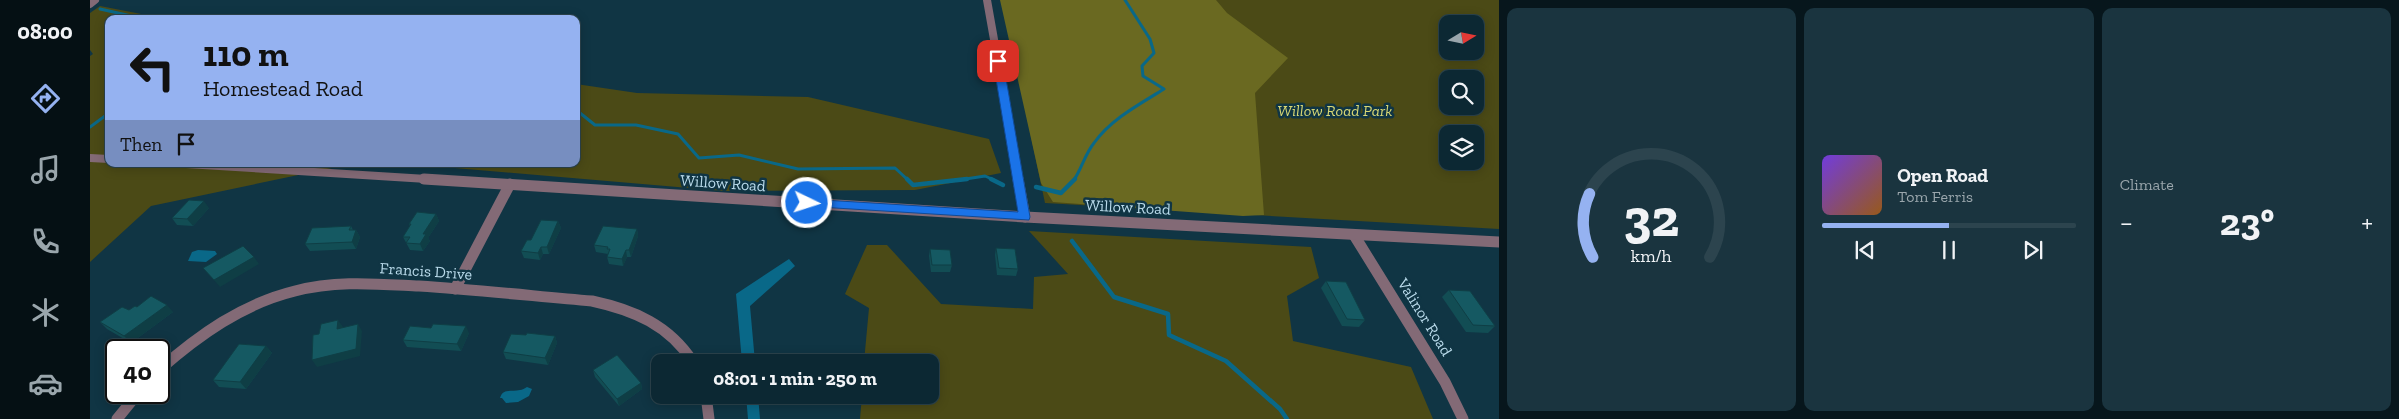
<!DOCTYPE html>
<meta charset="utf-8">
<style>
:root{--surface:#0c2833;--page:#1a343f;--text:#f1f3f6;--muted:#9aa6ac;--line:#2c444e;--accent:#95b2f1}
body{margin:0;font-family:"Zilla Slab",serif;background:var(--page);color:var(--text);height:100vh;display:flex;flex-direction:column;font-size:19px;white-space:nowrap}
*{box-sizing:border-box;margin:0}
p{font-size:16px;color:var(--muted)}
.icon{flex:none;width:28px;height:28px;fill:none;stroke:currentColor;stroke-width:2;stroke-linecap:round;stroke-linejoin:round}
.map{position:relative;flex:1;overflow:hidden}
.sheet{display:flex;flex-direction:column;gap:8px;padding:8px;background:#07161c;width:900px}
.sheet>*{flex:none}
.hud{position:absolute;left:15px;top:15px;width:475px;height:152px;border-radius:10px;box-shadow:0 2px 12px #0003,0 0 0 1px var(--line);background:#95b2f1;color:#111;overflow:hidden}
.needle{width:32px;rotate:80deg}
.buttons{position:absolute;left:1349px;top:15px;display:grid;gap:10px}
.buttons a{display:grid;place-items:center;width:45px;height:45px;border-radius:10px;background:var(--surface);box-shadow:0 2px 12px #0003,0 0 0 1px var(--line);font-size:25px}
.speed{position:absolute;left:15px;top:339px;display:flex;gap:10px;font-size:25px;font-weight:700;text-align:center}
.speed>*{display:grid;place-content:center;width:65px;height:65px;border-radius:50%;background:var(--surface);box-shadow:0 2px 12px #0003,0 0 0 1px var(--line);line-height:1}
.speed .limit{border:2px solid #111;border-radius:8px;background:#fff;color:#111}
.pin{position:absolute;display:grid;place-items:center;width:42px;height:42px;color:#fff;margin:-21px;border-radius:10px;box-shadow:0 2px 8px #0006}
.me{position:absolute;width:55px;margin:-28px;rotate:94deg;stroke-linejoin:round;filter:drop-shadow(0 0 4px #0008)}
.turn{display:flex;align-items:center;gap:18px;height:105px;padding:0 15px;font-size:22px}
.turn .icon{width:65px;height:65px;stroke-width:2.5}
.turn b{display:block;font-size:35px;line-height:42px}
.then{display:flex;align-items:center;height:48px;padding:0 15px;background:#0003;gap:10px;font-size:19px}
.big{font-size:38px;font-weight:800;line-height:1.1}
.sheet .widget{flex:1;display:flex;flex-direction:column;justify-content:center;gap:8px;min-width:0;padding:0 18px;border-radius:10px;background:var(--page)}
.sheet .dial{align-items:center;gap:0}
.dial svg{height:130px;overflow:visible;fill:none;stroke:var(--line);stroke-width:7;stroke-linecap:round;text-anchor:middle}
.dial text{fill:var(--text);stroke:none}
.song{display:flex;align-items:center;gap:15px}
.cover{width:60px;height:60px;border-radius:8px;background:linear-gradient(135deg,hsl(260 70% 55%),hsl(30 70% 35%))}
.played{height:5px;border-radius:2px;background:linear-gradient(90deg,var(--accent) 50%,var(--line) 50%)}
.keys{display:flex;justify-content:space-around;direction:ltr}
.heat{display:flex;justify-content:space-between;align-items:center;font-size:28px;direction:ltr}
.sheet .tiles{flex:1;display:grid;gap:8px;grid-template-columns:repeat(3,1fr)}
.trip{position:absolute;left:561px;top:354px;width:288px;height:50px;border-radius:10px;background:var(--surface);box-shadow:0 2px 12px #0003,0 0 0 1px var(--line);font-weight:800;line-height:50px;text-align:center}
main{display:flex;flex:1;min-height:0}
.dock{display:flex;flex-direction:column;width:90px;justify-content:space-around;align-items:center;background:#051014;color:var(--muted)}
.dock .icon{width:35px;height:35px}
.dock .selected{color:var(--accent)}
.dock b{font-size:22px;color:var(--text)}
.map>svg:first-child{display:block}
.green{fill:#4b4a16;fill-rule:evenodd}
.forest{fill:#6a6921}
.water{fill:#096888}
.lines{fill:none;stroke-linecap:round;stroke-linejoin:round}
.stream-far1{stroke:#096888;stroke-width:3}
.stream{stroke:#096888;stroke-width:4.5}
.minor{stroke:#836a76;stroke-width:11}
.tertiary-far1{stroke:#836a76;stroke-width:8}
.tertiary{stroke:#836a76;stroke-width:11}
.wall{fill:#124d54}
.shaded-wall{fill:#0f3e45}
.building{fill:#155962;stroke:#0f3e45}
.route{fill:#1a73e8;stroke:#114b97}
.labels{text-anchor:middle;dominant-baseline:central;stroke-width:5;stroke-linejoin:round;paint-order:stroke}
.park-label{font-size:16px;font-style:italic;fill:#d8d774;stroke:#103544}
.street-label{font-size:16px;fill:#badbeb;stroke:#103544}
</style>
<main>
<nav class="dock">
<b>08:00</b>
<svg class="icon selected" aria-label="directions" viewBox="0 0 24 24"><path d="M12 3l9 9-9 9-9-9zM9 14v-3h6M13 9l2 2-2 2"/></svg>
<svg class="icon" aria-label="music" viewBox="0 0 24 24"><path d="M9 18V5l10-2v13"/><circle cx="6" cy="18" r="3"/><circle cx="16" cy="16" r="3"/></svg>
<svg class="icon" aria-label="phone" viewBox="0 0 24 24"><path d="M5 4h4l2 5-3 2q2 4 5 5l2-3 5 2v4C11 20 4 13 5 4z"/></svg>
<svg class="icon" aria-label="climate" viewBox="0 0 24 24"><path d="M12 3v18M4 7l16 10M4 17L20 7"/></svg>
<svg class="icon" aria-label="car" viewBox="0 0 24 24"><path d="M5 17H2v-5l4-1 3-4h7l3 4 3 1v5h-3M9 17h6M6 11h13"/><circle cx="7" cy="17" r="2"/><circle cx="17" cy="17" r="2"/></svg>
</nav>
<div class="map">
<svg width="1409" height="419" viewBox="0 0 1409 419">
<rect width="100%" height="100%" fill="#103544"/>
<!-- green -->
<g class="green">
<path d="M912,0H1409V229L955,203ZM1358,24H1385V51H1358ZM1358,79H1385V106H1358ZM1358,134H1385V161H1358Z"/>
<polygon points="10,6 77,19 19,19 19,164 261,164 61,206 0,262 0,56 3,54 0,50 0,13"/>
<polygon points="486,84 547,93 718,97 899,139 911,173 825,190 634,191 318,164 486,164"/>
<polygon points="939,231 1221,247 1229,278 1197,296 1203,341 1321,367 1343,419 770,419 772,395 840,395 840,362 774,362 779,308 755,294 777,245 797,245 851,304 943,309 944,277 978,274"/>
</g>
<!-- forest -->
<polygon class="forest" points="910,0 1126,0 1137,13 1198,58 1165,93 1174,215 1153,216 963,202 951,183"/>
<!-- water -->
<g class="water">
<polygon points="108,250 125,251 127,254 116,262 98,261 102,252"/>
<polygon points="699,259 705,266 660,306 665,362 652,362 646,294"/>
<path d="M437,387L442,389L439,396L428,402L416,403L412,398H410C413,388 421,392 430,390C432,390 435,388 437,387Z"/>
<polygon points="656,395 668,395 670,419 658,419"/>
</g>
<g class="lines">
<!-- stream-far1 -->
<g class="stream-far1">
<polyline points="10,9 55,19"/>
<polyline points="486,113 490,113 505,125 546,125 588,134 609,158 649,155 708,169 805,168 818,180"/>
<polyline points="0,127 19,113"/>
<polyline points="869,180 895,176 904,180"/>
<path d="M984,180C992,168 995,154 1004,143C1021,119 1050,104 1074,89L1053,76L1052,66L1064,53L1060,39L1035,0"/>
</g>
<!-- stream -->
<g class="stream">
<polyline points="817,179 823,185 877,179"/>
<polyline points="901,179 913,185"/>
<polyline points="946,187 971,193 985,179"/>
<polyline points="982,241 1024,297 1078,314 1079,335 1136,361 1190,409 1197,419"/>
</g>
<!-- minor -->
<g class="minor">
<polyline points="1264,235 1355,382 1373,419"/>
<polyline points="365,289 420,184"/>
<path d="M69,370C109,335 152,304 205,291C246,280 287,284 329,286C387,290 444,296 502,301C544,310 579,325 603,362"/>
<polyline points="616,395 619,419"/>
<polyline points="27,419 49,392"/>
</g>
<!-- tertiary-far1 -->
<g class="tertiary-far1">
<polyline points="897,0 929,180"/>
<polyline points="0,4 5,0"/>
<polyline points="0,158 19,159"/>
<polyline points="96,164 353,180"/>
</g>
<!-- tertiary -->
<g class="tertiary">
<polyline points="334,179 935,217 1409,242"/>
<polyline points="928,179 935,217"/>
</g>
</g>
<!-- wall -->
<g class="wall">
<polygon points="119,208 103,226 87,225 82,218"/>
<polygon points="346,214 349,221 338,238 340,241 333,251 320,250 313,237 320,226 319,224"/>
<polygon points="468,221 471,228 459,254 453,254 450,260 434,258 431,251 441,240"/>
<polygon points="261,226 263,230 266,230 270,237 266,249 220,251 215,244"/>
<polygon points="547,229 548,236 541,257 537,257 533,266 519,264 517,257 518,254 506,252 504,245"/>
<polygon points="906,248 928,269 926,276 907,275 905,255"/>
<polygon points="840,249 862,265 860,272 841,272 839,256"/>
<polygon points="1236,281 1275,320 1269,327 1252,326 1231,288"/>
<polygon points="1359,290 1405,326 1398,333 1376,332 1352,297"/>
<polygon points="47,307 83,312 41,343 17,329 10,322"/>
<polygon points="341,328 379,333 371,351 317,347 313,340"/>
<polygon points="436,335 465,336 467,343 458,365 416,359 413,352"/>
<polygon points="176,346 182,353 156,389 129,387 123,380"/>
<polygon points="503,370 551,383 552,389 529,406 505,377"/>
</g>
<!-- shaded-wall -->
<g class="shaded-wall">
<polygon points="114,201 119,208 103,226 97,219"/>
<polygon points="346,214 349,221 338,238 340,241 333,251 330,244 333,234"/>
<polygon points="468,221 471,228 459,254 457,247"/>
<polygon points="547,229 548,236 541,257 539,250"/>
<polygon points="266,230 270,237 266,249 262,242"/>
<polygon points="451,247 453,254 450,260 448,253"/>
<polygon points="536,250 537,257 533,266 532,259"/>
<polygon points="164,257 169,264 130,287 124,280"/>
<polygon points="77,305 83,312 41,343 34,336"/>
<polygon points="248,320 253,327 252,336 247,329"/>
<polygon points="268,324 272,331 270,356 227,367 222,360"/>
<polygon points="376,326 379,333 371,351 367,344"/>
<polygon points="465,336 467,343 458,365 455,358"/>
<polygon points="176,346 182,353 156,389 150,382"/>
<polygon points="551,383 552,389 529,406 527,399"/>
</g>
<!-- building -->
<g class="building">
<polygon points="99,200 114,201 97,219 82,218"/>
<polygon points="327,212 346,214 333,234 336,234 330,244 316,243 320,237 313,237 321,224 319,224"/>
<polygon points="451,220 468,221 457,247 451,247 448,253 431,251 437,240 441,240"/>
<polygon points="261,226 259,230 266,230 262,242 215,244 222,228"/>
<polygon points="513,226 547,229 539,250 536,250 532,259 517,257 520,249 517,249 518,247 504,245"/>
<polygon points="153,246 164,257 124,280 113,268"/>
<polygon points="906,248 925,249 928,269 909,268"/>
<polygon points="840,249 860,250 862,265 842,265"/>
<polygon points="1236,281 1256,282 1275,320 1257,319"/>
<polygon points="1359,290 1380,291 1405,326 1383,325"/>
<polygon points="61,296 77,305 34,336 10,322 32,307 39,310 45,306 47,307"/>
<polygon points="248,320 247,329 268,324 266,349 222,360 223,335 229,334 231,324"/>
<polygon points="343,324 376,326 367,344 313,340 320,326 341,328"/>
<polygon points="437,333 465,336 455,358 413,352 421,334 436,335"/>
<polygon points="149,344 176,346 150,382 123,380"/>
<polygon points="527,355 551,383 527,399 503,370"/>
</g>
<!-- route -->
<polygon class="route" points="908,58 913,61 940,217 939,220 713,206 711,203 717,199 928,212 903,61"/>
<g class="labels">
<!-- park labels -->
<g class="park-label">
<text x="1245" y="110">Willow Road Park</text>
</g>
<!-- street labels -->
<g class="street-label">
<text transform="translate(633 183) rotate(4)">Willow Road</text>
<text transform="translate(1038 207) rotate(3)">Willow Road</text>
<text transform="translate(336 271) rotate(4)">Francis Drive</text>
<text transform="translate(1335 317) rotate(58)">Valinor Road</text>
</g>
</g>
</svg>
<div class="buttons">
<a><svg class="needle" viewBox="-14 -14 28 28"><path d="M0-13l5 13h-10z" fill="#e53935"/><path d="M0 13l5-13h-10z" fill="#9aa6ac"/></svg></a>
<a><svg class="icon" aria-label="search" viewBox="0 0 24 24"><circle cx="10" cy="10" r="6"/><path d="M15 15l6 6"/></svg></a>
<a><svg class="icon" aria-label="layers" viewBox="0 0 24 24"><path d="M12 4l9 5-9 5-9-5zM3 14l9 5 9-5"/></svg></a>
</div>
<div class="speed"><div class="limit">40</div></div>
<div class="pin" style="left:908px;top:61px;background:#d93025"><svg class="icon" aria-label="arrive" viewBox="0 0 24 24"><path d="M6 21V4h12l-3 4 3 4H6"/></svg></div>
<svg class="me" style="left:717px;top:203px" viewBox="-20 -20 40 40"><circle r="17" fill="#1a73e8" stroke="#fff" stroke-width="3"/><path d="M0-11L8 9 0 5-8 9z" fill="#fff"/></svg>
<div class="trip">08:01 · 1 min · 250 m</div>
<div class="hud">
<div class="turn"><svg class="icon" aria-label="left" viewBox="0 0 24 24"><path d="M17 20v-9H6M10 6l-5 5 5 5"/></svg><div><b>110 m</b>Homestead Road</div></div>
<div class="then">Then<svg class="icon" aria-label="arrive" viewBox="0 0 24 24"><path d="M6 21V4h12l-3 4 3 4H6"/></svg></div>
</div>
</div>
<section class="sheet">
<div class="tiles">
<div class="widget dial"><svg viewBox="0 0 100 80">
<path d="M14 69A42 42 0 1 1 86 69"/>
<path d="M14 69A42 42 0 0 1 12 30" stroke="#95b2f1"/>
<text x="50" y="56" font-size="32" font-weight="700">32</text>
<text x="50" y="72" font-size="11">km/h</text>
</svg></div>
<div class="widget">
<div class="song"><i class="cover"></i><div><b>Open Road</b><p>Tom Ferris</p></div></div>
<div class="played"></div>
<div class="keys"><svg class="icon" aria-label="previous" viewBox="0 0 24 24"><path d="M18 5L8 12l10 7zM5 5v14"/></svg><svg class="icon" aria-label="pause" viewBox="0 0 24 24"><path d="M8 5v14M16 5v14"/></svg><svg class="icon" aria-label="next" viewBox="0 0 24 24"><path d="M6 5l10 7-10 7zM19 5v14"/></svg></div>
</div>
<div class="widget"><p>Climate</p>
<div class="heat"><a>−</a><b class="big">23°</b><a>+</a></div>
</div>
</div>
</section>
</main>
